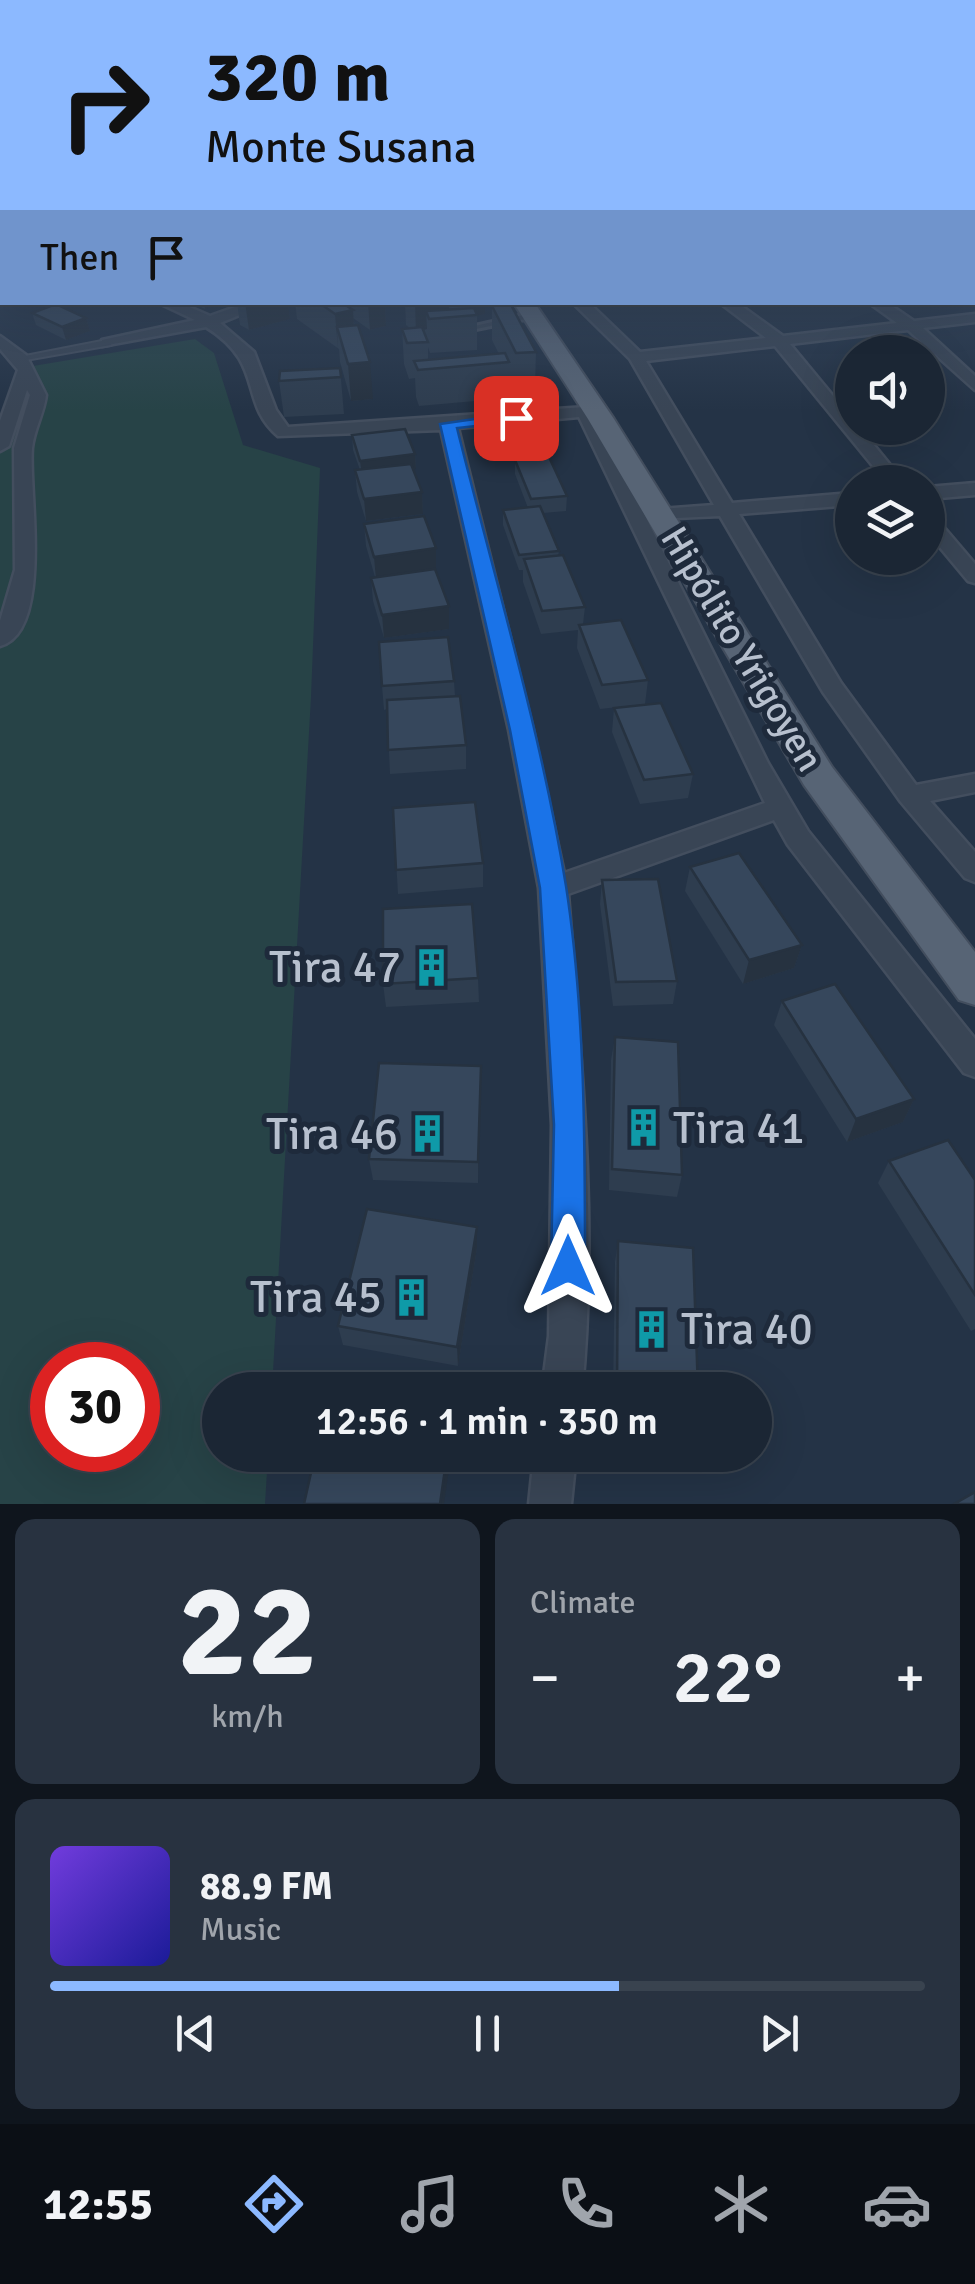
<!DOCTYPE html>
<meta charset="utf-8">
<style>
:root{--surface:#1b2634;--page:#283240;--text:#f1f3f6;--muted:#a0a5ac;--line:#39434f;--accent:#8cb9ff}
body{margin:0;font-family:Signika,sans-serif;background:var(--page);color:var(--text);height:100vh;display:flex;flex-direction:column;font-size:38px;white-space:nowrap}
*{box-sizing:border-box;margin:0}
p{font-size:32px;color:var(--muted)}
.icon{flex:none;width:55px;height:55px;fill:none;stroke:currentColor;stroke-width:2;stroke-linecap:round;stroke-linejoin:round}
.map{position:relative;height:1504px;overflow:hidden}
.panel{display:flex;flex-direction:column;gap:15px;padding:15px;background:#0f151d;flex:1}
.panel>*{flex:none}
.hud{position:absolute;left:0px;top:0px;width:975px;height:305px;box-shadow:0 10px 40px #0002,0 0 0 2px var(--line);background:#8cb9ff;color:#111;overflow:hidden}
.tools{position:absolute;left:835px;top:335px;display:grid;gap:20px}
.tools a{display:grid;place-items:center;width:110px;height:110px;border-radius:50%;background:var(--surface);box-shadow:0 10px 40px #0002,0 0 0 2px var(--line);font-size:50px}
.speed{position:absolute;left:30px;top:1342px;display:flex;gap:20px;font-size:50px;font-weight:700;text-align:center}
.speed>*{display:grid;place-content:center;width:130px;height:130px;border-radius:50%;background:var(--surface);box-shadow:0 10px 40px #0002,0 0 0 2px var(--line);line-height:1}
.speed .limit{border:15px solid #d22;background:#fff;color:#111}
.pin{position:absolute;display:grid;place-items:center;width:85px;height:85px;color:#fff;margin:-42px;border-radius:20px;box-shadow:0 5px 15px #0006}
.me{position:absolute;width:110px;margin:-55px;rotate:0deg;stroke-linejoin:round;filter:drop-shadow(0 0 8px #0008)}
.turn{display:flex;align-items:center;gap:35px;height:210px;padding:0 40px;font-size:45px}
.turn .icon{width:130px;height:130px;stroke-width:2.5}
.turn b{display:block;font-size:70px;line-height:85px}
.then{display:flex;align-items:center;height:95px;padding:0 40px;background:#0003;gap:20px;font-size:38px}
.big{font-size:75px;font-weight:600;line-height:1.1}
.panel .card{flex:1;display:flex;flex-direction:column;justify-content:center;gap:15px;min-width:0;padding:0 35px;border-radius:20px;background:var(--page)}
.panel .dial{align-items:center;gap:0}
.dial b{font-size:130px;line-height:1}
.song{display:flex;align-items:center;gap:30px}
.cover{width:120px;height:120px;border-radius:15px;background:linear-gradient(135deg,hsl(260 70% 55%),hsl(240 70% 35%))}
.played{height:10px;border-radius:5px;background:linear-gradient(90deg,var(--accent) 65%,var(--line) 65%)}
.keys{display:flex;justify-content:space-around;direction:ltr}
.heat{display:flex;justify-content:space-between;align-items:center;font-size:55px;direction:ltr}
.panel .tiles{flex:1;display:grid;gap:15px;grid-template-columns:1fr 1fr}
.card:last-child{grid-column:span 2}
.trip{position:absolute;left:202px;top:1372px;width:570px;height:100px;border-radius:50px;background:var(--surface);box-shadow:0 10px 40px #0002,0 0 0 2px var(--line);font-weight:600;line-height:100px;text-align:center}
.menu{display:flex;height:160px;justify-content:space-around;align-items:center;background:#0b0f15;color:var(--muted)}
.menu .icon{width:70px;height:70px}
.menu .active{color:var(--accent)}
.menu b{font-size:45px;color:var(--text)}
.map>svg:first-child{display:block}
.green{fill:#274347;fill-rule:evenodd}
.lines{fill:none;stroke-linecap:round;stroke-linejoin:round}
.service-casing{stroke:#434e5e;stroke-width:6}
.pedestrian-casing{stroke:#434e5e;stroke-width:4}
.minor-casing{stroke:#434e5e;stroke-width:5}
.primary-casing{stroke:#434e5e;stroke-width:4}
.service{fill:#394555;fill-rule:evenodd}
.pedestrian{fill:#394555;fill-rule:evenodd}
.minor{fill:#394555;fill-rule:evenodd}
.primary{fill:#576475;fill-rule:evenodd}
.wall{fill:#2e3d4f}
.shaded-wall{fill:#263240}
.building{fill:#36475c;stroke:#263240;stroke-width:2.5}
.route{fill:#1a73e8;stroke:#114b97;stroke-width:2.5}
.labels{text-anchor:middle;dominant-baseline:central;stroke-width:10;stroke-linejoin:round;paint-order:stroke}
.street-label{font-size:38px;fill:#b7c0ce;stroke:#1e2a3b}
.near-poi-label{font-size:45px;fill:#b7c0ce;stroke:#1e2a3b;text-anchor:end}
</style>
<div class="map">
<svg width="975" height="1504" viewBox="0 0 975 1504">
<rect width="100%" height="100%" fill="#243346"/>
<!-- green -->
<path class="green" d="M195,339L214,353L243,445L320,468L311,697L272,1390H220V1455H268L265,1504H0V453L21,368ZM52,1365H138V1450H52Z"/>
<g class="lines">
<defs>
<polygon id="service" points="532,313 535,313 535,317 461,332 457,330"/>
<polygon id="pedestrian" points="107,340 112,343 111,345 20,361 15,358"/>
<g id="minor">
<polygon points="0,240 2,241 2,249 0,248"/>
<polygon points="972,269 975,270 975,279 972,278"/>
<path d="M157,302H178L210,316L249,302H271L220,323L254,352L276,410L288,427L601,406L603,410L595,415L768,763L808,831L975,1039V1077L964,1073L788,845L774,820L568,894C581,1058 598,1225 582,1390H542L549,1336L552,1125L539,888L509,730L441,430L278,436C238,402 266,364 206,327L102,346V340L195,320ZM579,417L765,803L564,873L533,730L458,428Z"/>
<polygon points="572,302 588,302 640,352 766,338 719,302 736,302 783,336 897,323 868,302 886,302 914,321 975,314 975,322 923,328 975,376 975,390 908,330 790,344 852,419 852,428 860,428 904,482 886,482 775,346 646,361 732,503 852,493 852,505 739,514 841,683 916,785 975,774 975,792 930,801 975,852 975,882 965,878 901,802 823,692 720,516 654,519 651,515 661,509 714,505 630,359"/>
<path d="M0,336L26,355L46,395C44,413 34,429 32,448C28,487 54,632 0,646V621L15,570L14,448L30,395L27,390L9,446L0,451V421L18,370L0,349Z"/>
<polygon points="975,483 975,495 928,499 928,487"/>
<polygon points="928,515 935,517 975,564 975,583 968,581 928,533"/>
<polygon points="534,1455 576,1455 571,1504 529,1504"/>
</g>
<polygon id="primary" points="513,302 534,302 614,419 832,767 975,952 975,1005 959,1000 804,785 588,419"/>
</defs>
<!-- service casing -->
<use href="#service" class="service-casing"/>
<!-- pedestrian casing -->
<use href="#pedestrian" class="pedestrian-casing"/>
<!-- minor casing -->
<use href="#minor" class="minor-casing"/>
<!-- primary casing -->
<use href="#primary" class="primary-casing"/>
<!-- service -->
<use href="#service" class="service"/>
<!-- pedestrian -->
<use href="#pedestrian" class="pedestrian"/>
<!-- minor -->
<use href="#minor" class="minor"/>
<!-- primary -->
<use href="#primary" class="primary"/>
</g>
<!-- wall -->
<g class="wall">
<polygon points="191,302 222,302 205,309"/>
<polygon points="237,302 288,302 290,319 249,330 240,325"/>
<polygon points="295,302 341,302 348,307 348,302 385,302 386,326 370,330 353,318 373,399 351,401 340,362 339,349 297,319"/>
<polygon points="405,302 485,302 485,314 477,316 477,350 430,353 428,347 428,359 499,354 492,340 492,306 536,352 535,387 515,389 509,376 509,398 419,406 416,397 415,378 409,379 404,364 402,329 410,328 406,325"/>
<polygon points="32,313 86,318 90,331 66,340 36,325"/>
<polygon points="340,368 344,414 284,417 279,381"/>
<polygon points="502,414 550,446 550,458 567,496 566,511 543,513 559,551 558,556 585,607 583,624 648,680 645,704 600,709 577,648 578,630 541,634 523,582 523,570 519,570 503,525 503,510 528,508 515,474 515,460 502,428"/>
<polygon points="352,435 415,454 416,469 414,469 422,492 423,514 366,521 357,492 355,470 360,470 353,450"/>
<polygon points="364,524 436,571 449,606 449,629 384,638 373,601 371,578 375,577 366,546"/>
<polygon points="454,681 455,696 466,745 466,769 390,774 387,709 384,710 382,686"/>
<polygon points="614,708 693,774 688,798 640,804 612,732"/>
<polygon points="393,808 483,863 483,887 398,894"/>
<polygon points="690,867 802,945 794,968 743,984 685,891"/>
<polygon points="602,880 677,981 673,1004 613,1006 600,904"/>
<polygon points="478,978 479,1002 386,1007 383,984"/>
<polygon points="782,1001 914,1099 903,1122 847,1142 774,1025"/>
<polygon points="615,1037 682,1175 677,1197 609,1190 611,1060"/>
<polygon points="481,1066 478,1183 373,1180 369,1159"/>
<polygon points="889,1161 975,1180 975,1329 971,1331 878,1183"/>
<polygon points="477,1227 477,1248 458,1366 343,1345 338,1326"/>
<polygon points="618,1241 698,1390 613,1390 615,1262"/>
</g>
<!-- shaded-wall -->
<g class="shaded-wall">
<polygon points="204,302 222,302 205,309"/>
<polygon points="245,302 288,302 290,319 249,330"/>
<polygon points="368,302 385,302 386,326 370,330"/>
<polygon points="415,302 449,302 449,317 426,311 427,329 416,332"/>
<polygon points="470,302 485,302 485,314 477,316 470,316"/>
<polygon points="353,310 355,344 337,327 338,349 335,314"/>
<polygon points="86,318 90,331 66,340 62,327"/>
<polygon points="370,362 373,399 351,401 348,364"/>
<polygon points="415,454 416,469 362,475 360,461"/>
<polygon points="422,492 423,514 366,521 364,499"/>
<polygon points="436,548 436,571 376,579 374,557"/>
<polygon points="449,606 449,629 384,638 382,615"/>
<polygon points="802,945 794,968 743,984 749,960"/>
<polygon points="481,1066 481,1088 478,1183 478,1162"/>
<polygon points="914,1099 903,1122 847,1142 856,1119"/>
<polygon points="477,1227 477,1248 458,1366 457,1347"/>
<polygon points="447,1455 451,1455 444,1504 440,1504"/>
</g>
<!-- building -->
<g class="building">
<polygon points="318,302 341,302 353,310 335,314"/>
<polygon points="56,304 86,318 62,327 32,313"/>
<polygon points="511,305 536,352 516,353 492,306"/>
<polygon points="474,308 477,315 429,319 426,311"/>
<polygon points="358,325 370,362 348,364 337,327"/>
<polygon points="422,327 428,342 407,343 402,329"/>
<polygon points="505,353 509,362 418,370 414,361"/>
<polygon points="340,368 341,377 279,381 280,371"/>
<polygon points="535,411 550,446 516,449 502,414"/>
<polygon points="405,429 415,454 360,461 352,435"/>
<polygon points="549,457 567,496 531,499 515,460"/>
<polygon points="411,464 422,492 364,499 355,470"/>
<polygon points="540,506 559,551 519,555 503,510"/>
<polygon points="424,516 436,548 374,557 364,524"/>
<polygon points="563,555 585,607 542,611 524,559"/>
<polygon points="435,569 449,606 382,615 371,578"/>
<polygon points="621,620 648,680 602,685 579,625"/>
<polygon points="448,637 454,681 382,686 379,642"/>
<polygon points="460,696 466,745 388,750 387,700"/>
<polygon points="661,703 693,774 644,780 614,708"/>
<polygon points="475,802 483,863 396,870 393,808"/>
<polygon points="739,853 802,945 749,960 690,867"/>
<polygon points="658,879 677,981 616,982 602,880"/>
<polygon points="472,904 478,978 383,984 383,909"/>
<polygon points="835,984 914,1099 856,1119 782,1001"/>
<polygon points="615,1037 678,1042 682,1175 612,1169"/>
<polygon points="379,1063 481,1066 478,1162 369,1159"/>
<polygon points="948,1140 975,1180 975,1295 889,1161"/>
<polygon points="367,1209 477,1227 457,1347 338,1326"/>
<polygon points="618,1241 693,1248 698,1390 617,1390"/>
<polygon points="315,1455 447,1455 440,1504 304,1504"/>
<polygon points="975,1492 975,1504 954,1504"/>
</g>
<!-- sky -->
<linearGradient id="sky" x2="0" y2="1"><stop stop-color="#141c26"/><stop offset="0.49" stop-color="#3f5068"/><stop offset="1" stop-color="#3f5068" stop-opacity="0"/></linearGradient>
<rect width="975" height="411" fill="url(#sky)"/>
<!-- route -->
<path class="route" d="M516,413L522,414V421L457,428C495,580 541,732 566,886C585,1008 585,1143 585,1266L580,1277L568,1282L556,1277L551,1266L554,1125L540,888L510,730L440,424Z"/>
<!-- icons -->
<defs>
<symbol id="building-bare" viewBox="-9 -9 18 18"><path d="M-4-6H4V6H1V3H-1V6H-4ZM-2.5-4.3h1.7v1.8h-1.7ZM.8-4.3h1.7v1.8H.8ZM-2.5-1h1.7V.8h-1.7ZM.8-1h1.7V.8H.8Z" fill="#0f9aa8" stroke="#1e2a3b" stroke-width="2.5" paint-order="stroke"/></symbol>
</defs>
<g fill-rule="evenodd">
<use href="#building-bare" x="404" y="940" width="55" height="55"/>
<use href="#building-bare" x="616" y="1100" width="55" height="55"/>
<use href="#building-bare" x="400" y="1106" width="55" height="55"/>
<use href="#building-bare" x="384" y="1270" width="55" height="55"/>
<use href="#building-bare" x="624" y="1302" width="55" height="55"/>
</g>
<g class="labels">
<!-- street labels -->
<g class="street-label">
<text transform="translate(742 649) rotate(59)">Hipólito Yrigoyen</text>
</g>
<!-- near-poi labels -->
<g class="near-poi-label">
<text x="401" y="967">Tira 47</text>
<text x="673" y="1128" text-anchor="start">Tira 41</text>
<text x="398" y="1134">Tira 46</text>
<text x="382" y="1297">Tira 45</text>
<text x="681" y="1329" text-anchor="start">Tira 40</text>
</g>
</g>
</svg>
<div class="tools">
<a><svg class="icon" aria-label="sound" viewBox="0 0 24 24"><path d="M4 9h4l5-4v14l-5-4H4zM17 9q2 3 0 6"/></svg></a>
<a><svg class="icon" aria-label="layers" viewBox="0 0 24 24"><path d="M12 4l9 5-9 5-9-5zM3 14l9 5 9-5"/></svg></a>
</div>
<div class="speed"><div class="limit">30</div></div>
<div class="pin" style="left:516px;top:418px;background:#d93025"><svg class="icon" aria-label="arrive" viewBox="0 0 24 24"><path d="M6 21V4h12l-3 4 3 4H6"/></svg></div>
<svg class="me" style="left:568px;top:1266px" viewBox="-20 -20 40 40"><path d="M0-17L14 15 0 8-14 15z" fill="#1a73e8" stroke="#fff" stroke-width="4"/></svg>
<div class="trip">12:56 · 1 min · 350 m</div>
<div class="hud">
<div class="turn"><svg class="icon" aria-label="right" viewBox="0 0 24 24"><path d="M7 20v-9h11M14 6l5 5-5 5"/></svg><div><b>320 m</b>Monte Susana</div></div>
<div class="then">Then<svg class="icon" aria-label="arrive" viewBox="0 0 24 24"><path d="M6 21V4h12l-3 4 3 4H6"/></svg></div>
</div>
</div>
<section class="panel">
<div class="tiles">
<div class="card dial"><b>22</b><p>km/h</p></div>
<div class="card"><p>Climate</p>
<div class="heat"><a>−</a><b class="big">22°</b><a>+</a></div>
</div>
<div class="card">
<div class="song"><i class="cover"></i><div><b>88.9 FM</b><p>Music</p></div></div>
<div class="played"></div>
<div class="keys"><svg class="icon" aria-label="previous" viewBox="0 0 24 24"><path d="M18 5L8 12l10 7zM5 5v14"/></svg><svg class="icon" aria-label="pause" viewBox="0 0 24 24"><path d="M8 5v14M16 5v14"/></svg><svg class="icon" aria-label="next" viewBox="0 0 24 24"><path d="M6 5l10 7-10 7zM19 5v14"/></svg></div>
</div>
</div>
</section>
<nav class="menu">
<b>12:55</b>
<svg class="icon active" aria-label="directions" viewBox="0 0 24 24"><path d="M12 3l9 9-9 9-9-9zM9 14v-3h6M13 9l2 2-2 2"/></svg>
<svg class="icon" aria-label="music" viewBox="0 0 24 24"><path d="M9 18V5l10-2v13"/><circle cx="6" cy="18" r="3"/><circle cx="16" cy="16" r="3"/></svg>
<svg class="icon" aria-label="phone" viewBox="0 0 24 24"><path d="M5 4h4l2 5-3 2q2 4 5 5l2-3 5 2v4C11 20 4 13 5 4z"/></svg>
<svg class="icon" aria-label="climate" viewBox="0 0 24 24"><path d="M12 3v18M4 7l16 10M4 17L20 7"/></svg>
<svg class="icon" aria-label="car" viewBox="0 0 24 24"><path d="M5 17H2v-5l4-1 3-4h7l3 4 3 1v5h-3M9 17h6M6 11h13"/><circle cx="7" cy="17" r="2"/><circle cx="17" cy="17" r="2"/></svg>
</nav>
